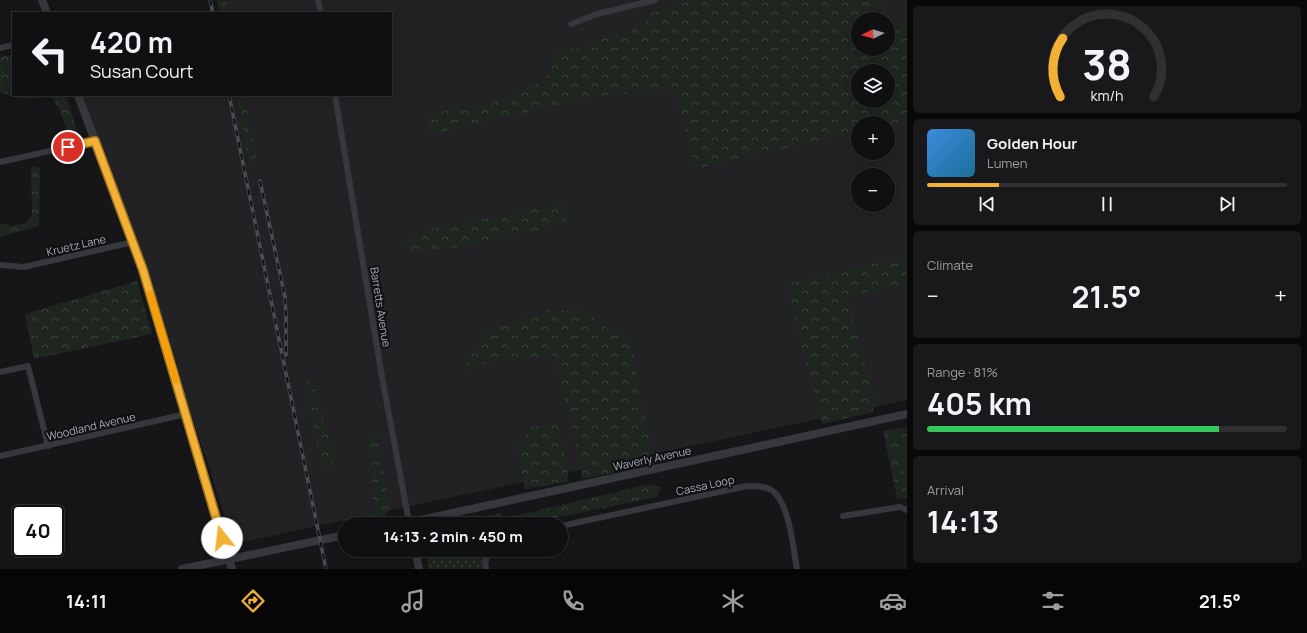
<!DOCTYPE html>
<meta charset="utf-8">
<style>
:root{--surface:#101012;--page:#19191b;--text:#f1f3f6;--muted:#9c9d9f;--line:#303032;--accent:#f2b134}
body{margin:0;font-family:Manrope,sans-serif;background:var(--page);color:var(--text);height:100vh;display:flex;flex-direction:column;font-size:15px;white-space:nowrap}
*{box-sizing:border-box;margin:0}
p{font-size:13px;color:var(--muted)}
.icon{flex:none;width:22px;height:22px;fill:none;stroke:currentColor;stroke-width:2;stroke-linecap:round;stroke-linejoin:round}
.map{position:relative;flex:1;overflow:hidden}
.sheet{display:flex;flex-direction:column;gap:6px;padding:6px;background:#09090a;width:400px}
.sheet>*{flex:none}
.hud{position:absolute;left:12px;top:12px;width:380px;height:84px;border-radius:0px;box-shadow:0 2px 10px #0003,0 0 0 1px var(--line);background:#101012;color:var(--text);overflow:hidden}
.needle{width:26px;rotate:265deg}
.tools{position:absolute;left:851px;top:12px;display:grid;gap:8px}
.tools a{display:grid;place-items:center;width:44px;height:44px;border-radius:50%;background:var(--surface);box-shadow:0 2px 10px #0003,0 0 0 1px var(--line);font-size:20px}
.speed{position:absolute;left:12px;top:505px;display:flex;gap:8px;font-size:20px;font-weight:700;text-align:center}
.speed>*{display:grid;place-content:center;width:52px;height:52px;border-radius:50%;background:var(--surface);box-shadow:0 2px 10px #0003,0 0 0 1px var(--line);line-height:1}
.speed .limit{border:2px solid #111;border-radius:6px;background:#fff;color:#111}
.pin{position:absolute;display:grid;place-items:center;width:34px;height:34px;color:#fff;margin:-17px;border:2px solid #fff;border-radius:50%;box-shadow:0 1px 4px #0007}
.me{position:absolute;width:44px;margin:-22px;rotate:344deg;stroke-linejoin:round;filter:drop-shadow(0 0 3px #0008)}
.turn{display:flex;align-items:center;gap:14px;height:84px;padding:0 12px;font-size:18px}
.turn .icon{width:52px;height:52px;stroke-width:2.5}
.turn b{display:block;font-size:28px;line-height:34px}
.big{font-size:30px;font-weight:700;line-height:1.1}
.sheet .tile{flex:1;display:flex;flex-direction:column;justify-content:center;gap:6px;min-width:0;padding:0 14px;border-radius:6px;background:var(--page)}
.sheet .dial{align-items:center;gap:0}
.dial svg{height:104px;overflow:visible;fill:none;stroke:var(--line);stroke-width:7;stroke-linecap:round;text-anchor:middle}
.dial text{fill:var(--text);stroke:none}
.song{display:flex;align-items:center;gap:12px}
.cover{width:48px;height:48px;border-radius:6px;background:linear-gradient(135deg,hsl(210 70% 55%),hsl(200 70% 35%))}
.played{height:4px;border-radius:2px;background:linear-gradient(90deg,var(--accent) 20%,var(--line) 20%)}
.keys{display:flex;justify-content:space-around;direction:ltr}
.heat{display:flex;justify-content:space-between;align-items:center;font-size:22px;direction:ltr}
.charge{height:6px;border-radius:3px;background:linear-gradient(90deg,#34c759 81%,var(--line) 0)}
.trip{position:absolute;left:338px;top:517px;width:230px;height:40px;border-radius:20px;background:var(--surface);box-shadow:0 2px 10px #0003,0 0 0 1px var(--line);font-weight:700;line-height:40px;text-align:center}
.dock{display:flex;height:64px;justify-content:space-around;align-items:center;background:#060607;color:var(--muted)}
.dock .icon{width:28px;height:28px}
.dock .active{color:var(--accent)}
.dock b{font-size:18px;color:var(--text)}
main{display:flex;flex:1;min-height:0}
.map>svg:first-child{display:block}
.built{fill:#222225;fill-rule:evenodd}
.green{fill:#1e261f}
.forest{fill:url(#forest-crowns);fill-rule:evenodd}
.park{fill:url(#park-dots)}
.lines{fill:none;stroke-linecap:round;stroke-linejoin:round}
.minor{stroke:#37383d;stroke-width:6}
.tertiary{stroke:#37383d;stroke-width:8}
.rail-casing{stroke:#4a4c52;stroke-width:3.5}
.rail{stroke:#111113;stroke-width:2;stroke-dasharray:6;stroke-linecap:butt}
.route-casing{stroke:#9d7322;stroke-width:10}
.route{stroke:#f2b134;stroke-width:7}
.slow{stroke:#f59e0b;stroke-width:7}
.labels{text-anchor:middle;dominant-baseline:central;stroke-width:4;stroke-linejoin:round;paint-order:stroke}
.street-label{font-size:11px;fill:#a8adb8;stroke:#111113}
</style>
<main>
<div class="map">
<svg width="907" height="569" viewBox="0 0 907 569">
<defs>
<pattern id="forest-crowns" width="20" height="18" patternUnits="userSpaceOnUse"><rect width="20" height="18" fill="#1e261f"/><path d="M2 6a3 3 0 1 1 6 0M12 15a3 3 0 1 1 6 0" fill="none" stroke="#3c433d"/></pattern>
<pattern id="park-dots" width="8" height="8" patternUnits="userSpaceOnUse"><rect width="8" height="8" fill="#1e261f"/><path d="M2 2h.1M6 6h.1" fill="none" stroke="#3c433d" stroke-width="1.8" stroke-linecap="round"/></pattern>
</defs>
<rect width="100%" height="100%" fill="#161618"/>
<!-- built -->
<path class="built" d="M222,0H907V400L233,544L210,470L82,95H391V13H214L225,11ZM858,19H888V49H858ZM858,71H888V101H858ZM858,123H888V153H858ZM858,175H888V205H858Z"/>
<!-- green -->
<polygon class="green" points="907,447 907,479 897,457 900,449"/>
<!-- forest -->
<g class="forest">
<polygon points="217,0 225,0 228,13 219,13"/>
<path d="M685,0H881L884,19H858V49H888V27L907,23V121L888,125V123H858V132L690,170L693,156L675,94L662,91L597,96L430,135L426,116L500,99L544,81L551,70L553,54L561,48L577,49L599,37L618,34L647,23L652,13ZM858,71H888V101H858Z"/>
<polygon points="11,55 13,61 13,95 66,95 78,134 67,131 59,109 53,99 49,97 22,99 0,92 0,57"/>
<polygon points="236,95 244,95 257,161 250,164"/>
<polygon points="31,166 40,168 39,226 0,237 0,223 11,226 27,223 32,215"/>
<polygon points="567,203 568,215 564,223 545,229 448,249 417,252 405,249 404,242 421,231"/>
<polygon points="907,256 907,285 847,297 873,394 873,412 822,424 787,289 790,283"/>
<polygon points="137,281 152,334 34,359 25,314"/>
<polygon points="548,310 584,311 610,331 629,335 655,464 583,479 570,415 553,355 485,363 460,373 477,347 482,332"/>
<polygon points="305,381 314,382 332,451 333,464 317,473 320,461"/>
<polygon points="559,423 569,482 525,489 516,448 525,439 530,427"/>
<polygon points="907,427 907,447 900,449 897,457 907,479 907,499 897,498 883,431"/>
<polygon points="368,432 378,433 385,485 390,503 385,519 357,524 345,524 374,510"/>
<polygon points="651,484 661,488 657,497 524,524 479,524"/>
</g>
<!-- park -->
<g class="park">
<polygon points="501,513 503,524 444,524"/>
<polygon points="426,550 485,550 481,569 429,569"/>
</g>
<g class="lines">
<!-- minor -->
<g class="minor">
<polyline points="318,0 321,13"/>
<polyline points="571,24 597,14 655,0"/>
<polyline points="0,48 13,45"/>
<polyline points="335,95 382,377 409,522"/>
<polyline points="0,162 95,141"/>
<polyline points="0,265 24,267 133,242"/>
<polyline points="0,372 28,366 48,446"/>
<polyline points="0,456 186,414"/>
<polyline points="843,516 900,507 907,510"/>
<path d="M561,526L747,486C756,486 768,486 774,492C790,507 793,548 797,569"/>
<polyline points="486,569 485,562 490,550"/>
</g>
<!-- tertiary -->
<g class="tertiary">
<polyline points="42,0 47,13"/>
<polyline points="78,95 143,270 232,569"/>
<polyline points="402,524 907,414"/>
<polyline points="415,550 419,569"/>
<polyline points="182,569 345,535"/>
</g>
<defs>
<g id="rail">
<polyline points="210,0 213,13"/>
<polyline points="229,95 326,569"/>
<polyline points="260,181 285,297 286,315 286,355"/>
</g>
</defs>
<!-- rail casing -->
<use href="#rail" class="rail-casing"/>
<!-- rail -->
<use href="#rail" class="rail"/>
</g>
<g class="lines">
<defs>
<polyline id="route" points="68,147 95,141 143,270 222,538"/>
</defs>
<!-- route casing -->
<use href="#route" class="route-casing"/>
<!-- route -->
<use href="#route" class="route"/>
<!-- slow -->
<polyline class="slow" points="150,294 176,380"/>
</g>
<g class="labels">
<!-- street labels -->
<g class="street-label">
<text transform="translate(76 245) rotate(-13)">Kruetz Lane</text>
<text transform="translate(381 307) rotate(81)">Barretts Avenue</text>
<text transform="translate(91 426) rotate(-13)">Woodland Avenue</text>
<text transform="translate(652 458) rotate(-12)">Waverly Avenue</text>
<text transform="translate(705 485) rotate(-12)">Cassa Loop</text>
</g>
</g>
</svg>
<div class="tools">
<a><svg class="needle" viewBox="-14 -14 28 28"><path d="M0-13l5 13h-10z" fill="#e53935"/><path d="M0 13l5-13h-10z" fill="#9c9d9f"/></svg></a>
<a><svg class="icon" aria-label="layers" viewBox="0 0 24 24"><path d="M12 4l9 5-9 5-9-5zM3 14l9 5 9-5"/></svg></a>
<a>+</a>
<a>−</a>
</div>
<div class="speed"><div class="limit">40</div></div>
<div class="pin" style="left:68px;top:147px;background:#d93025"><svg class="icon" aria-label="arrive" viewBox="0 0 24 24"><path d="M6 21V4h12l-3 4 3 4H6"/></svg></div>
<svg class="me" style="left:222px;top:538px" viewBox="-20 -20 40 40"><circle r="19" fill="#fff"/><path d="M0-13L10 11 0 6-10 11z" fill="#f2b134"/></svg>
<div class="trip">14:13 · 2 min · 450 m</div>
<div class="hud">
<div class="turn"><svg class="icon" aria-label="left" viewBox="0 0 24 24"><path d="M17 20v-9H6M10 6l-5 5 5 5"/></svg><div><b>420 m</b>Susan Court</div></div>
</div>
</div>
<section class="sheet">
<div class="tile dial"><svg viewBox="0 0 100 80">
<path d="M14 69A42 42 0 1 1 86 69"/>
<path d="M14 69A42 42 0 0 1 16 24" stroke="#f2b134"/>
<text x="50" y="56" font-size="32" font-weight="700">38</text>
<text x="50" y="72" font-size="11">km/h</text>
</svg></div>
<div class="tile">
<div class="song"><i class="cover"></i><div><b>Golden Hour</b><p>Lumen</p></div></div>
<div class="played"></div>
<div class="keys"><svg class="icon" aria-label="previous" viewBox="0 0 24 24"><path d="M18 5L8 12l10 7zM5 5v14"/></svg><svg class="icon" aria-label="pause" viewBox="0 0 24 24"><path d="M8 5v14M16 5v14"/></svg><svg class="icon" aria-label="next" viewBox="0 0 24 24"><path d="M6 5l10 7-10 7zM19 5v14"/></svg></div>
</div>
<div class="tile"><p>Climate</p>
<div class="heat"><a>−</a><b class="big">21.5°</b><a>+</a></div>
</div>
<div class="tile"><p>Range · 81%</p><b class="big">405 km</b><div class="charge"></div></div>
<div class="tile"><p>Arrival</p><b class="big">14:13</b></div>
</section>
</main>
<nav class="dock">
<b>14:11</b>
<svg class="icon active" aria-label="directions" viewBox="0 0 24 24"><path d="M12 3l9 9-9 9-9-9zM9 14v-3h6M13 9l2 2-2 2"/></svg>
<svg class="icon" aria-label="music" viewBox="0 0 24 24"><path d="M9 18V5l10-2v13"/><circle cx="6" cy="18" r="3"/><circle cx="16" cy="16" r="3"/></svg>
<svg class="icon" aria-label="phone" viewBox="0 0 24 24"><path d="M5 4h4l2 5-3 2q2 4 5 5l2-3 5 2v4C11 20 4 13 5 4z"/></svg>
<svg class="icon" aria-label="climate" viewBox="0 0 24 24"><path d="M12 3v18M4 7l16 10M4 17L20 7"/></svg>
<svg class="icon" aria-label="car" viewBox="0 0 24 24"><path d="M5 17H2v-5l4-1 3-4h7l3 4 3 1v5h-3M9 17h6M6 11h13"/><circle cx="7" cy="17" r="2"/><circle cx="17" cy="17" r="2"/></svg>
<svg class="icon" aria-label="filters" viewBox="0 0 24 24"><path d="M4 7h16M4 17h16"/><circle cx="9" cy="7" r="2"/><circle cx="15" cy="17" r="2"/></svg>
<b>21.5°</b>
</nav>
